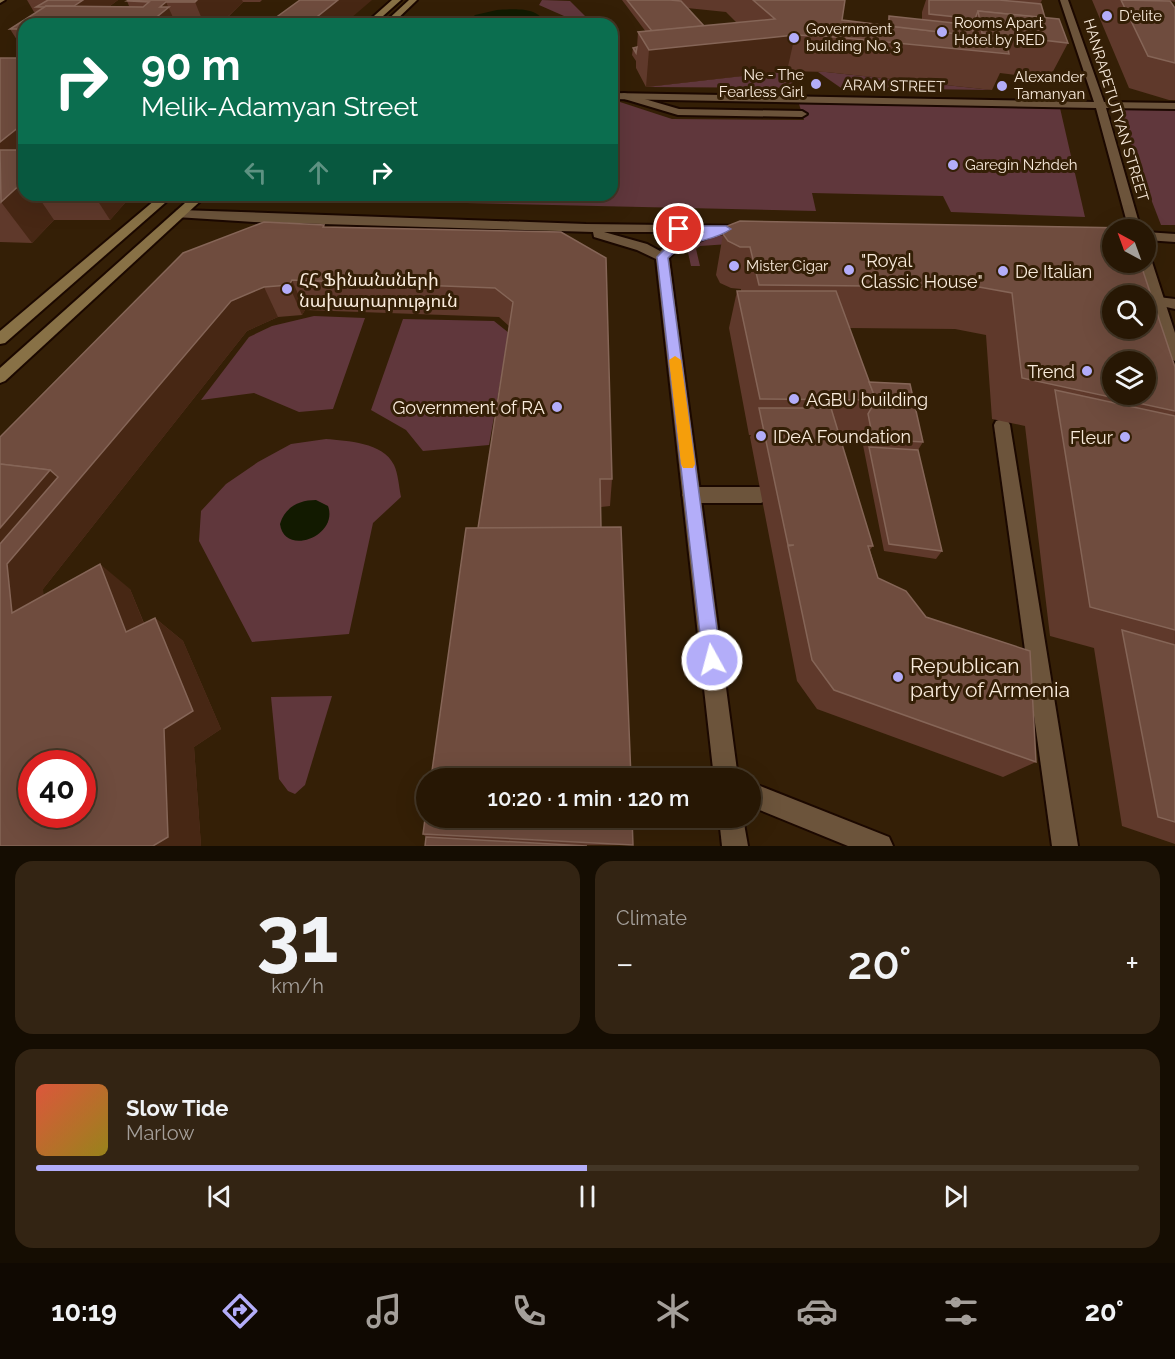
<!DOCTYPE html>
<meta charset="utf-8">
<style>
:root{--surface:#271704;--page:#332413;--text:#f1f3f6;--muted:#a49f9a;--line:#433626;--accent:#b3adf9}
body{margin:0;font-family:Raleway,"Noto Sans Armenian",sans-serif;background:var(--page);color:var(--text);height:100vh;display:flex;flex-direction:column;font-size:22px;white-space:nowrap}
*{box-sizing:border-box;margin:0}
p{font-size:20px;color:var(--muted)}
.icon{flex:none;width:33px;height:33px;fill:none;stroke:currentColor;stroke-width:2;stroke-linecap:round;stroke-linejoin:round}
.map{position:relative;height:846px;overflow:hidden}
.sheet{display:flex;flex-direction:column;gap:15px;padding:15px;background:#150d02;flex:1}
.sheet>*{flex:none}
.guide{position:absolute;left:18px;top:18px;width:600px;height:183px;border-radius:18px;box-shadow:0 6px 24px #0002,0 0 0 2px var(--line);background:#0b6e4f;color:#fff;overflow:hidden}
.needle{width:39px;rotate:319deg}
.fabs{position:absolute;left:1102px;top:219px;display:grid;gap:12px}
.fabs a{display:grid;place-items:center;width:54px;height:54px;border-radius:50%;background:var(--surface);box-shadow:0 6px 24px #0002,0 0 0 2px var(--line);font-size:30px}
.speed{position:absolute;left:18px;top:750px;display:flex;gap:12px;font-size:30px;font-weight:700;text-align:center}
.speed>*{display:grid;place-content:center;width:78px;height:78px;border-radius:50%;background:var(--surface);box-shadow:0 6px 24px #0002,0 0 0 2px var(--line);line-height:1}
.speed .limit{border:9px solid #d22;background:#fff;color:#111}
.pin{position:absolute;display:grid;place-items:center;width:51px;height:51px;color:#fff;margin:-26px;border:3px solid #fff;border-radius:50%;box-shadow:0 2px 6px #0007}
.me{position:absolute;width:66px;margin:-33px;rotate:353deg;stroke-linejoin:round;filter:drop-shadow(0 0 4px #0008)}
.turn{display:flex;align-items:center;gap:21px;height:126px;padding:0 24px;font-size:27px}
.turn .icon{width:78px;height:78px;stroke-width:2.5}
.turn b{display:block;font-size:42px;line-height:51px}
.lanes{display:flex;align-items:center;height:57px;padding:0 24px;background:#0003;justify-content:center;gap:30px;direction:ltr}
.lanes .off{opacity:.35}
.big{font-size:45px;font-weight:600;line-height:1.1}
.sheet .card{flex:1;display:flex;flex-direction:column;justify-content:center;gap:9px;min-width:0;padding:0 21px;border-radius:18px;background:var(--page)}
.sheet .dial{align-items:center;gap:0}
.dial b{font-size:78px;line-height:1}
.song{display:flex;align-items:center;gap:18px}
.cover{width:72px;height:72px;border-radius:9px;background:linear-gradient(135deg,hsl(10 70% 55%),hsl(50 70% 35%))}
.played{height:6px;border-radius:3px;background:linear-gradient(90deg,var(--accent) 50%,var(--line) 50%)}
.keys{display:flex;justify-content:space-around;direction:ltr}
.heat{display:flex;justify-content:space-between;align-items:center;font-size:33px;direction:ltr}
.sheet .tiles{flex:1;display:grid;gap:15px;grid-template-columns:1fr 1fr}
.card:last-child{grid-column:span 2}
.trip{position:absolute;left:416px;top:768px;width:345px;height:60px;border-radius:30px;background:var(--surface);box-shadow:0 6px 24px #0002,0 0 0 2px var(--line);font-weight:600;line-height:60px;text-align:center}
.tabs{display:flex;height:96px;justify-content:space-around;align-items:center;background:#100902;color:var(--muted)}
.tabs .icon{width:42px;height:42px}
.tabs .current{color:var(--accent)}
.tabs b{font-size:27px;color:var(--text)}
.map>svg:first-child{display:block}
.green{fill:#60373c}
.water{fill:#121a00}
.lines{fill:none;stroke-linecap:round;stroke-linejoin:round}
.service-casing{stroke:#1b0800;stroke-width:4}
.tertiary-casing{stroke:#1b0800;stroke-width:4}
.secondary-casing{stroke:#1b0800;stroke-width:4}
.service{fill:#6c543b;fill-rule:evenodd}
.tertiary{fill:#6c543b;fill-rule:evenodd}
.secondary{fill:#887146;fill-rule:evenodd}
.wall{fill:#5f392b;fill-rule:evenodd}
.shaded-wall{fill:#472714}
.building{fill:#6f4c3e;stroke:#856557;stroke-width:1.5;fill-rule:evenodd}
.route{fill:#b3adf9;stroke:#7470a2;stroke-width:1.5}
.slow{fill:#f59e0b}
.poi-dot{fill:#b3adf9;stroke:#341f06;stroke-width:2}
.labels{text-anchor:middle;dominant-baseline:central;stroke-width:6;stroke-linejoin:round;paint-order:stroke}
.far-poi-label{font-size:15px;fill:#f9ebdc;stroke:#341f06;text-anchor:start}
.far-street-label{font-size:15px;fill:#f9ebdc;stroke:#341f06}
.poi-label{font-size:18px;fill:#f9ebdc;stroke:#341f06;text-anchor:start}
.near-poi-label{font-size:21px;fill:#f9ebdc;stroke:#341f06;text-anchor:start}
</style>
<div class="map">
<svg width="1175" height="846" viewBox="0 0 1175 846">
<rect width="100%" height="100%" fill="#341f06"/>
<!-- green -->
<g class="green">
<polygon points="542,0 570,1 591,22 559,22 564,16 539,5"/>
<polygon points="787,71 796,71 792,88 646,87"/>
<polygon points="818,72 826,72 992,90 841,88"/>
<polygon points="612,102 620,102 672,119 804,120 799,104 1060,108 1085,217 951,212 943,196 812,193 816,211 246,198 250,195 612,195"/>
<polygon points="1116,108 1175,109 1175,225 1161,225"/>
<path d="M742,236L744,243L700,246L696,249L700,266H691L687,248C700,232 723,236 742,236Z"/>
<polygon points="314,316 365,318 333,409 299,412 254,393 201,400 249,337 272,326"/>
<polygon points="403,319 494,321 509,333 489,445 423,451 406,430 371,410"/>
<path d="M326,439C347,441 383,442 394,465C398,473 399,487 401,497L373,523L349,634L252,642L199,541L201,511L226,484L258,462L291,444Z"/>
<polygon points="332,696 305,785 295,794 288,791 279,779 271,697"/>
</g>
<!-- water -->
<g class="water">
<path d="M497,10C511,9 541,6 544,24H465L475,15Z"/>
<path d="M316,500L328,506C339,536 284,557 280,524C285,507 299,500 316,500Z"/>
</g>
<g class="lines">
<defs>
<g id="service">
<polygon points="624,93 679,109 802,111 807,114 802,117 678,115 621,98 621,94"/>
<polygon points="1158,297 1175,299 1175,309 1153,304 1151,301"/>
<polygon points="1002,419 1008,421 1010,425 1078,846 1052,846 994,425 996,421"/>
<polygon points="691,487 761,487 767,490 770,495 767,500 761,503 691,503 685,500 682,495 685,490"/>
<polygon points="750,782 889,837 893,846 848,846 750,806"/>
</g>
<g id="tertiary">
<polygon points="1060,0 1068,0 1104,102 1175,103 1175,109 1106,108 1141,230 1129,230 1096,108 612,99 612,93 1094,102"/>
<path d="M180,210L586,224L750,226L752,229L750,232L746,233L710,232L709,237L677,250L669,258L738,778H714L656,259L637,250L594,237L593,232L254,222L176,217V211ZM604,232H698L667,244L660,251L647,244Z"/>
<polygon points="1146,232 1175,234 1175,242 1146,240"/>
<polygon points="1146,258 1152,262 1175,333 1175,361 1167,356 1139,262 1146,262"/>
<polygon points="719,818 743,818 748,846 722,846"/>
</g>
<g id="secondary">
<polygon points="0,0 5,0 0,3"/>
<polygon points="392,0 401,0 374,24 365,24"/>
<polygon points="409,0 417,0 392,24 383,24"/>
<polygon points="161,195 174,195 5,343 0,344 0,331"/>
<polygon points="194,195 207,195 5,381 0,383 0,368"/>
</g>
</defs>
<!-- service casing -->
<use href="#service" class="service-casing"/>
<!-- tertiary casing -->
<use href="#tertiary" class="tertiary-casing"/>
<!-- secondary casing -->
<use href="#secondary" class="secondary-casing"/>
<!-- service -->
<use href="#service" class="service"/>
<!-- tertiary -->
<use href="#tertiary" class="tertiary"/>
<!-- secondary -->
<use href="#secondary" class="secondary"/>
</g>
<!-- wall -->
<g class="wall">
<polygon points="27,0 118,0 110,6 129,6 127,1 129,0 262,0 260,2 243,2 226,19 263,19 265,24 24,24 24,51 10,29 37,12 34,12"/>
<path d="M619,0H845L842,20L886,25L889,16L922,20V12L926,0H1042L1040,4L1045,18L1068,43L1049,79L1000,73L992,90L826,72L787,71L646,87L636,68V61L632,55L633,48L637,47L638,32H646L622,0ZM687,8L726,12L737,23L704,26Z"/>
<polygon points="1092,0 1175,0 1175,2 1171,1 1175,8 1175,100 1169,100 1129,88"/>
<polygon points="0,58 24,195 132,195 110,220 54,220 32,243 0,242"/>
<polygon points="324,225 325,227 561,232 612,479 610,506 601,507 478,528 509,326 499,317 305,310 302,315 278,317 247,331 43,589 43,596 130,589 144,623 155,618 183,641 221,729 194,747 201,846 0,846 0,437"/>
<polygon points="1128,228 1175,367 1175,844 1122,826 1094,648 1050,636 1025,426 992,419 986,335 955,329 849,328 869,382 923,442 918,450 942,551 936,559 884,551 860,430 857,436 839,436 873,546 870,550 878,578 1036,762 1003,777 817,709 797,681 750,437 751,435 749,435 729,328 737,291 741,291 741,289 731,288 720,283 716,275 723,234"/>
<polygon points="423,834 633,845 425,846 426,837"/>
</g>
<!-- shaded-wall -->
<g class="shaded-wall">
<polygon points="83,0 118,0 86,24 72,7"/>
<polygon points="197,0 242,0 243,2 220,24 204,24 195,2"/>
<polygon points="338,0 372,0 344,24 308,24"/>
<polygon points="166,2 176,24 148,24 160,7"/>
<polygon points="263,19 265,24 257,24"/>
<polygon points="795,35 787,71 646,87 649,50"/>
<polygon points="24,123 24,195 37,195 54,220 32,243 1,202 0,142"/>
<polygon points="94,195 132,195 110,220"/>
<polygon points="292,280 305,310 302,315 289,285"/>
<polygon points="264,287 278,317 247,331 43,589 49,636 12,613 7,564 0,545 0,528 50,470 231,301"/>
<polygon points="100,564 130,589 156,654 126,632"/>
<polygon points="155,618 183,641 221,729 194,747 201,846 153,846"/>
</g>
<!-- building -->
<g class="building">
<polygon points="48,0 83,0 74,6 46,6 44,7 36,7"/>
<polygon points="129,0 197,0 195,2 166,2 160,7 169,7 148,24 24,24 24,29 10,29 46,6 143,7 149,2 127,1"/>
<polygon points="300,0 338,0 308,24 267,24"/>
<polygon points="627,0 670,0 681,1 704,26 652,31"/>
<polygon points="753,0 845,0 842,20 1006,40 1009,54 835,37 795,35 649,50 638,32 775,19"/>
<polygon points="929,0 999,0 1041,4 1045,18 978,11 975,19 929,14"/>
<polygon points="1121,0 1170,1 1175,8 1175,63 1148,56"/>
<polygon points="978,11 1059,19 1068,43 982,33"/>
<polygon points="889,16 972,25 974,36 889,26"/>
<polygon points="190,18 263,19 257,24 183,24"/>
<polygon points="637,47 636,53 633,48"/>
<polygon points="0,58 24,58 24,123 0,142"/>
<polygon points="0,150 24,150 24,181 1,202"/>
<path d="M740,221L1128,228V230H1113V262H1140L1175,367V411L1022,378L1012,293L979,287L759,285L750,247H740L728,241L723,234L727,226ZM1113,296H1146V328H1113ZM1113,362H1146V394H1113Z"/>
<path d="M264,222L324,225L323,227L561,232L606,258L612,479H600L601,528H478L513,302L495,288L292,280L289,285L264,287L231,301L7,564L12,613L100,564L126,632L155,618L193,711L164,729L168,837L153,846H0V544L58,477L50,470L0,464V437L183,253ZM32,764H82V814H32Z"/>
<polygon points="737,291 836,291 876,400 760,399"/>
<polygon points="869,382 910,384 923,442 873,439 868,414 876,400"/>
<polygon points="1055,390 1175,416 1175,630 1090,607"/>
<polygon points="759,408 831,408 873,546 868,546 878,578 906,591 926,617 1030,651 1036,762 834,690 812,660 788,546 794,545 788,545"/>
<polygon points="869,447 918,450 942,551 889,544"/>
<polygon points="0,464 50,470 0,528"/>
<polygon points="621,527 631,778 431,778 466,528"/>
<polygon points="1122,630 1175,645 1175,822 1158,817"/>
<polygon points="426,811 426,818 632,818 633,845 423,834"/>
<polygon points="426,837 587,846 425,846"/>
</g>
<!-- route -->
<path class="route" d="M679,226H726L731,229C712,243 687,238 668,258L721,660L718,667L712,669L705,667L703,660L657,257L669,245L704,232L676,231L674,229Z"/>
<!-- slow -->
<polygon class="slow" points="675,356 681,360 695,464 693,468 683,468 681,464 669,360"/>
<!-- markers -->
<g class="poi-dot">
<circle cx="1107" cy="16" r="6"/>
<circle cx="942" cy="32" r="6"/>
<circle cx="794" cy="38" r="6"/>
<circle cx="816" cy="84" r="6"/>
<circle cx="1002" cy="86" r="6"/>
<circle cx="953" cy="165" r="6"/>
<circle cx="734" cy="266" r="6"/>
<circle cx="849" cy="270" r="6"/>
<circle cx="1003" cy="271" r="6"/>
<circle cx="287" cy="289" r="6"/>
<circle cx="1087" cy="371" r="6"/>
<circle cx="794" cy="399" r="6"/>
<circle cx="557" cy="407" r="6"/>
<circle cx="761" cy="436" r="6"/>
<circle cx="1125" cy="437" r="6"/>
<circle cx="898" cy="677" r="6"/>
</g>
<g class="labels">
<!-- far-poi labels -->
<g class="far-poi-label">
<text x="1119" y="16">D'elite</text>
<text x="954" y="23">Rooms Apart<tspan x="954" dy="17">Hotel by RED</tspan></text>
<text x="806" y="29">Government<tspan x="806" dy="17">building No. 3</tspan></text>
<text x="804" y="75" text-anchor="end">Ne - The<tspan x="804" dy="17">Fearless Girl</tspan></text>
<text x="1014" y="77">Alexander<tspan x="1014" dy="17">Tamanyan</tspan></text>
<text x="965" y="165">Garegin Nzhdeh</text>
<text x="746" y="266">Mister Cigar</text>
</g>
<!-- far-street labels -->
<g class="far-street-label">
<text transform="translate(894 86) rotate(1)">ARAM STREET</text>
<text transform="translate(1116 110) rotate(73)">HANRAPETUTYAN STREET</text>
</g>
<!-- poi labels -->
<g class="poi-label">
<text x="861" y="260">"Royal<tspan x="861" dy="21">Classic House"</tspan></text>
<text x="1015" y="271">De Italian</text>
<text x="299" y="279">ՀՀ Ֆինանսների<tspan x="299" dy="21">նախարարություն</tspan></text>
<text x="1075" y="371" text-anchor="end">Trend</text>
<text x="806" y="399">AGBU building</text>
<text x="545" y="407" text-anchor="end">Government of RA</text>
<text x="773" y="436">IDeA Foundation</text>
<text x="1113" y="437" text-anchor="end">Fleur</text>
</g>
<!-- near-poi labels -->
<g class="near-poi-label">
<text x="910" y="665">Republican<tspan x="910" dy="24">party of Armenia</tspan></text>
</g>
</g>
</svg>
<div class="fabs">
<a><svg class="needle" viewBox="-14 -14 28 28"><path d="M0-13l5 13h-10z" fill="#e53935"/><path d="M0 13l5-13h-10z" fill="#a49f9a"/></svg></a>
<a><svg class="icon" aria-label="search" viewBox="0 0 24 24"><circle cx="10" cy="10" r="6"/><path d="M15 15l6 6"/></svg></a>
<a><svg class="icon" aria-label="layers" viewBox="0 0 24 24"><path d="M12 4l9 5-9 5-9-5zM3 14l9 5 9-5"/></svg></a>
</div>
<div class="speed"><div class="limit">40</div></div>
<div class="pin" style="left:679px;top:229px;background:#d93025"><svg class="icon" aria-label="arrive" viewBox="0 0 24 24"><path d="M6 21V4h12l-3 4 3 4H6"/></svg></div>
<svg class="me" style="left:712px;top:660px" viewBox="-20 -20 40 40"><circle r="17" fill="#b3adf9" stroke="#fff" stroke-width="3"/><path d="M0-11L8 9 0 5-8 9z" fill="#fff"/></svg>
<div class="trip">10:20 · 1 min · 120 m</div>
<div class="guide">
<div class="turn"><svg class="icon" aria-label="right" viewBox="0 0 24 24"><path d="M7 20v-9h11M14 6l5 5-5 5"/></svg><div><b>90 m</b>Melik-Adamyan Street</div></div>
<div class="lanes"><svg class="icon off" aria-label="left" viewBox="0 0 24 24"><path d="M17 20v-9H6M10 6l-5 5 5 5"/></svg><svg class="icon off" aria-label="ahead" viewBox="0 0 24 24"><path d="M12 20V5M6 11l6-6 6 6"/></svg><svg class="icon" aria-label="right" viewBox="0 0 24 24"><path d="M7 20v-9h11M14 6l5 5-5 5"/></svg></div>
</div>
</div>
<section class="sheet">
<div class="tiles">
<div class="card dial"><b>31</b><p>km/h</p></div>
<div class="card"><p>Climate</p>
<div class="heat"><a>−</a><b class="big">20°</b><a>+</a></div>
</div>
<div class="card">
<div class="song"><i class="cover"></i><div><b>Slow Tide</b><p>Marlow</p></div></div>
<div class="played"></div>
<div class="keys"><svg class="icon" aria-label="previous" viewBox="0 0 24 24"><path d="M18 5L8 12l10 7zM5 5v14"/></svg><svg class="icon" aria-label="pause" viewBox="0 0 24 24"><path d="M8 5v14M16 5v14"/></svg><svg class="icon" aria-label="next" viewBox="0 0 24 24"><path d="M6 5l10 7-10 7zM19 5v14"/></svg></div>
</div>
</div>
</section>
<nav class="tabs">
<b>10:19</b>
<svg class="icon current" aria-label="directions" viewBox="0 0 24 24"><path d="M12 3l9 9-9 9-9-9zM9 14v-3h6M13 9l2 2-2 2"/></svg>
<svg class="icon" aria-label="music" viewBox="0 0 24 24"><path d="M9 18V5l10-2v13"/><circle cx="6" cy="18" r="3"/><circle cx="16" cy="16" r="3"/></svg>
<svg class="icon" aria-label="phone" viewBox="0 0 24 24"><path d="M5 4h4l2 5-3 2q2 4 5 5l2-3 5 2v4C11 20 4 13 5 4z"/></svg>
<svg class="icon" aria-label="climate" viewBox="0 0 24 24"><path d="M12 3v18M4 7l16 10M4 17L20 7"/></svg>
<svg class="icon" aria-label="car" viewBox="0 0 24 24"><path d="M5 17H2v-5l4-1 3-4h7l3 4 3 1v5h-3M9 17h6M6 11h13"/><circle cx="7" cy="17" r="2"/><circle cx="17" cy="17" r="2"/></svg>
<svg class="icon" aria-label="filters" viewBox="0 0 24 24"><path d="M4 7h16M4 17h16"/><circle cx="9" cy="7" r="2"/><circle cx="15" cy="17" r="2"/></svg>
<b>20°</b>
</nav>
